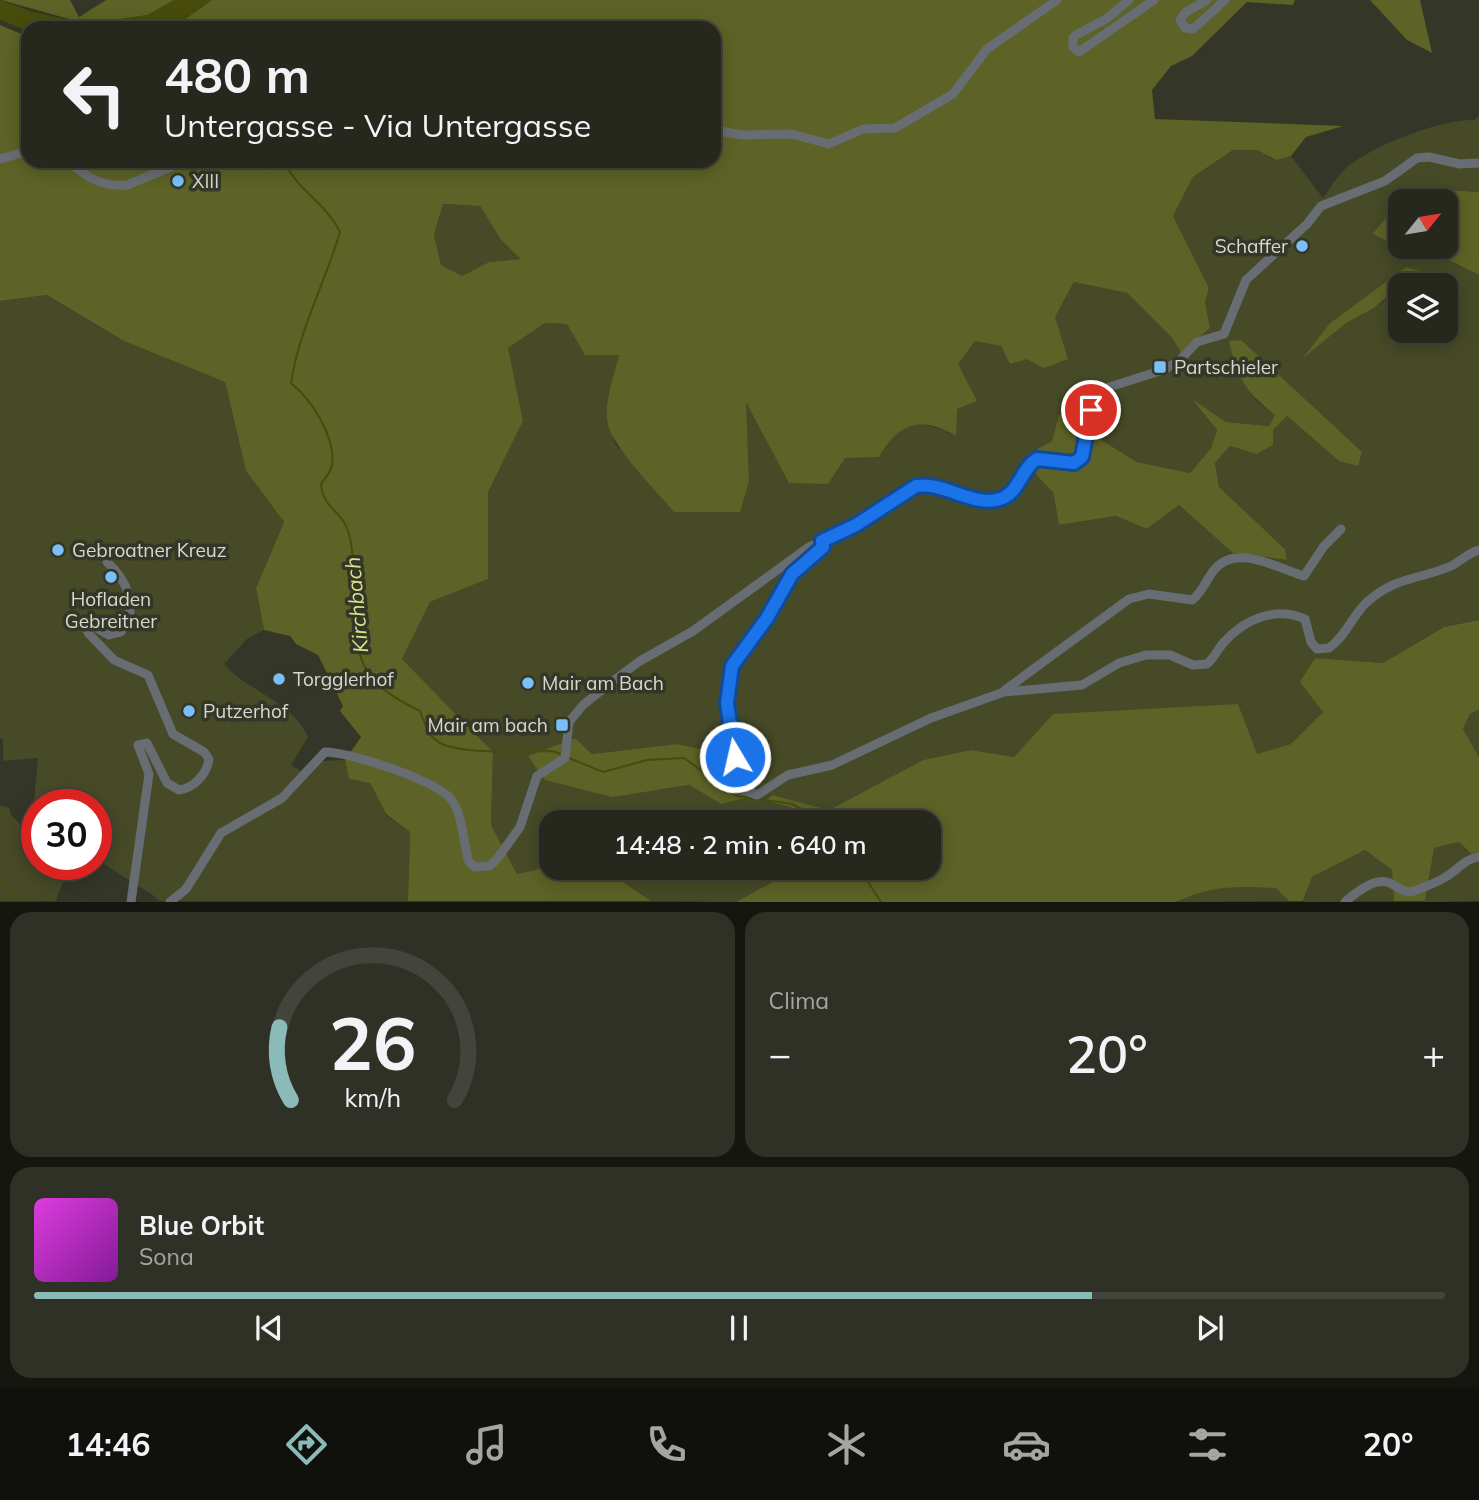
<!DOCTYPE html>
<html lang="it">
<meta charset="utf-8">
<style>
:root{--surface:#27281d;--page:#2f3026;--text:#f1f3f6;--muted:#a4a6a4;--line:#43443b;--accent:#8bbbb9}
body{margin:0;font-family:Mulish,sans-serif;background:var(--page);color:var(--text);height:100vh;display:flex;flex-direction:column;font-size:26px;white-space:nowrap}
*{box-sizing:border-box;margin:0}
p{font-size:23px;color:var(--muted)}
.icon{flex:none;width:38px;height:38px;fill:none;stroke:currentColor;stroke-width:2;stroke-linecap:round;stroke-linejoin:round}
.map{position:relative;height:902px;overflow:hidden}
.side{display:flex;flex-direction:column;gap:10px;padding:10px;background:#151610;flex:1}
.side>*{flex:none}
.banner{position:absolute;left:21px;top:21px;width:700px;height:147px;border-radius:21px;box-shadow:0 4px 18px #0003,0 0 0 2px var(--line);background:#27281d;color:var(--text);overflow:hidden}
.needle{width:46px;rotate:60deg}
.tools{position:absolute;left:1388px;top:189px;display:grid;gap:14px}
.tools a{display:grid;place-items:center;width:70px;height:70px;border-radius:14px;background:var(--surface);box-shadow:0 4px 18px #0003,0 0 0 2px var(--line);font-size:35px}
.speed{position:absolute;left:21px;top:789px;display:flex;gap:14px;font-size:35px;font-weight:700;text-align:center}
.speed>*{display:grid;place-content:center;width:91px;height:91px;border-radius:50%;background:var(--surface);box-shadow:0 4px 18px #0003,0 0 0 2px var(--line);line-height:1}
.speed .limit{border:10px solid #d22;background:#fff;color:#111}
.pin{position:absolute;display:grid;place-items:center;width:60px;height:60px;color:#fff;margin:-30px;border:4px solid #fff;border-radius:50%;box-shadow:0 2px 7px #0007}
.me{position:absolute;width:77px;margin:-38px;rotate:351deg;stroke-linejoin:round;filter:drop-shadow(0 0 5px #0008)}
.turn{display:flex;align-items:center;gap:24px;height:147px;padding:0 28px;font-size:32px}
.turn .icon{width:91px;height:91px;stroke-width:2.5}
.turn b{display:block;font-size:49px;line-height:60px}
.big{font-size:52px;font-weight:600;line-height:1.1}
.side .card{flex:1;display:flex;flex-direction:column;justify-content:center;gap:10px;min-width:0;padding:0 24px;border-radius:21px;background:var(--page)}
.side .dial{align-items:center;gap:0}
.dial svg{height:182px;overflow:visible;fill:none;stroke:var(--line);stroke-width:7;stroke-linecap:round;text-anchor:middle}
.dial text{fill:var(--text);stroke:none}
.song{display:flex;align-items:center;gap:21px}
.cover{width:84px;height:84px;border-radius:10px;background:linear-gradient(135deg,hsl(300 70% 55%),hsl(290 70% 35%))}
.played{height:7px;border-radius:4px;background:linear-gradient(90deg,var(--accent) 75%,var(--line) 75%)}
.keys{display:flex;justify-content:space-around;direction:ltr}
.heat{display:flex;justify-content:space-between;align-items:center;font-size:38px;direction:ltr}
.side .tiles{flex:1;display:grid;gap:10px;grid-template-columns:1fr 1fr}
.card:last-child{grid-column:span 2}
.trip{position:absolute;left:539px;top:810px;width:402px;height:70px;border-radius:21px;background:var(--surface);box-shadow:0 4px 18px #0003,0 0 0 2px var(--line);font-weight:600;line-height:70px;text-align:center}
.tabs{display:flex;height:112px;justify-content:space-around;align-items:center;background:#10100c;color:var(--muted)}
.tabs .icon{width:49px;height:49px}
.tabs .on{color:var(--accent)}
.tabs b{font-size:32px;color:var(--text)}
.map>svg:first-child{display:block}
.green{fill:#464a26;fill-rule:evenodd}
.forest{fill:#5d6226;fill-rule:evenodd}
.water{fill:#474c0c}
.lines{fill:none;stroke-linecap:round;stroke-linejoin:round}
.stream{stroke:#474c0c;stroke-width:2}
.minor{stroke:#676d72;stroke-width:9}
.route-casing{stroke:#114b97;stroke-width:18}
.route{stroke:#1a73e8;stroke-width:12}
.poi-dot{fill:#7abff8;stroke:#343627;stroke-width:2.5}
.labels{text-anchor:middle;dominant-baseline:central;stroke-width:7;stroke-linejoin:round;paint-order:stroke}
.poi-label{font-size:19px;fill:#d7d9d0;stroke:#343627;text-anchor:start}
.water-label{font-size:21px;font-style:italic;fill:#d9e38a;stroke:#343627}
</style>
<div class="map">
<svg width="1479" height="902" viewBox="0 0 1479 902">
<rect width="100%" height="100%" fill="#343627"/>
<!-- green -->
<g class="green">
<path d="M1479,115V192L1450,190L1432,201H1400V211L1391,212L1372,234L1409,251L1451,261L1479,275V620L1444,627L1383,663L1314,658L1324,711L1291,744L1257,755L1108,713L1053,714L1014,757L971,750L923,760L829,810L773,795L766,802L790,807L818,822H551V866L517,874L491,825L493,752L402,659L430,602L488,579V491L523,421L507,348L545,323L567,324L619,355L607,407L615,444L644,475L749,481L745,400L845,457H879C882,451 885,441 890,436C908,418 937,424 955,436L958,363L975,340L1001,346L1055,317L1074,282L1127,293L1173,339L1181,353L1210,328L1205,302L1209,288L1173,216L1193,177L1233,150H1257L1275,160L1291,156L1323,198C1330,188 1338,175 1347,167C1374,145 1440,119 1475,120ZM1406,267L1430,274L1405,285H1446V331H1400V287L1374,308L1346,323L1305,356L1330,323ZM1252,397L1362,452L1339,461L1287,416L1273,430L1256,454L1230,446L1215,463L1219,487L1285,549L1287,560L1233,553L1179,505L1147,529L1116,516L1059,525L1053,492L1037,476L1028,454L1052,441L1059,414L1137,462L1190,473L1211,448L1217,430L1194,401L1226,422L1269,426L1275,415ZM575,738L592,754L677,744L711,751L740,792L749,795L721,804L689,785L659,790L528,756Z"/>
<polygon points="443,204 480,206 501,240 522,259 489,262 462,276 441,265 434,235"/>
<path d="M47,295L124,341L225,382L246,471L284,522L256,588L264,630L247,639L224,664C247,691 295,703 308,737L291,765L306,774L322,761L345,760L349,779L370,783L386,815L410,832L408,901H159L154,896L96,859V805H37V864L69,865L56,901H0V805L9,808L11,815L31,834L38,758L3,761V739L0,738V301Z"/>
<polygon points="1479,710 1479,757 1463,729 1470,714"/>
<polygon points="1459,842 1479,861 1479,901 1425,902 1433,848"/>
<polygon points="1365,850 1392,870 1394,901 1303,902 1312,877"/>
<polygon points="602,868 788,868 785,875 736,902 651,901"/>
<polygon points="1228,887 1277,888 1289,901 1176,902 1202,889"/>
</g>
<!-- forest -->
<g class="forest">
<polygon points="1,0 70,0 79,17 106,0 174,0 148,15 87,24"/>
<path d="M212,0H1295L1293,5L1247,2L1192,56L1171,66L1152,90L1155,119L1343,126L1306,137L1291,156L1276,160L1257,150H1233L1193,177L1173,216L1209,288L1205,302L1210,328L1181,353L1173,339L1127,293L1074,282L1055,317L1068,359L1044,368L1027,359L1010,364L1001,346L975,341L958,364L977,401L957,409L956,436C921,415 898,423 879,457L845,458L828,484L789,483L746,402L749,481L740,512H674C656,490 610,446 607,420C605,399 614,376 619,355H585L567,324L545,323L508,348L523,421L488,492V579L430,602L402,659L493,752L491,825L517,874L551,866L602,868L651,901H408L410,832L386,814L370,783L349,779L345,760L361,737L340,711L343,706L318,655L296,644L290,636L264,630L256,588L284,522L246,471L225,382L124,341L47,295L0,301V25L28,37V161H714V28H172ZM443,204L480,206L501,240L521,259L489,262L462,276L441,265L434,235Z"/>
<polygon points="1370,0 1420,0 1432,53 1407,40"/>
<polygon points="1450,190 1479,192 1479,275 1451,261 1409,251 1372,234 1391,212 1400,211 1400,247 1446,247 1446,201 1432,201"/>
<polygon points="1406,267 1431,274 1400,285 1374,308 1346,323 1302,359 1330,323"/>
<path d="M1241,340L1362,452L1358,466L1339,461L1287,416L1273,430V445L1256,454L1230,446L1215,463L1219,487L1285,549L1287,560L1233,553L1179,505L1147,529L1116,516L1059,525L1053,492L1037,476L1028,454L1052,441L1059,414L1137,462L1190,473L1211,448L1217,430L1192,399L1226,422L1269,426L1275,415C1245,391 1237,378 1229,341Z"/>
<path d="M1479,620V710L1470,714L1463,729L1479,757V861L1459,842L1434,848L1425,901H1394L1392,870L1365,850L1312,877L1303,901H1289L1276,888C1236,887 1214,884 1176,902H736L785,875L788,868H929V822H818L790,807L765,801L773,795L829,810L923,760L971,750L1014,757L1053,714L1238,704L1257,754L1291,744L1323,712L1300,682L1315,658L1383,663L1444,627Z"/>
<polygon points="575,738 592,754 677,744 711,751 740,791 757,795 721,804 689,785 612,797 545,780 528,756"/>
</g>
<!-- water -->
<polygon class="water" points="0,0 30,11 87,24 148,15 174,0 212,0 172,28 28,28 28,31 0,20"/>
<g class="lines">
<!-- stream -->
<g class="stream">
<path d="M285,163C298,191 327,204 340,232C325,283 299,330 291,383C311,399 336,437 332,465C331,472 325,478 321,484C323,508 340,510 347,528C354,547 353,567 353,587C355,655 355,680 420,711C425,723 428,737 440,743C463,755 525,751 552,751L561,754"/>
<polyline points="569,758 603,772 647,760 684,758 737,796 752,798"/>
<polyline points="758,799 792,804 825,822"/>
<polyline points="859,868 881,902"/>
<polyline points="0,877 18,902"/>
</g>
<!-- minor -->
<g class="minor">
<polyline points="1129,0 1106,19 1076,35 1073,38 1073,47 1079,52 1154,0"/>
<polyline points="1207,0 1186,12 1180,20 1185,28 1193,29 1225,0"/>
<polyline points="714,130 743,135 792,134 829,144 863,129 895,128 953,94 987,49 1057,0"/>
<polyline points="0,159 28,151"/>
<path d="M68,161C87,177 100,187 127,185L185,161"/>
<polyline points="229,161 269,166 282,161"/>
<path d="M822,541L823,547L792,574L767,618L738,655L729,676L728,717L738,777L744,790L757,795L788,775L832,765L931,718L1004,692L1082,685L1119,663L1146,655H1170L1193,665L1207,664C1214,658 1218,649 1224,642C1245,619 1275,606 1305,619L1311,642L1317,649L1329,648C1346,636 1352,616 1367,602C1396,576 1419,580 1451,566C1461,561 1468,553 1479,550"/>
<path d="M107,562C127,580 140,609 121,632L109,635L93,626L87,630L89,634L114,660L148,675L173,734L204,752L209,759C207,774 194,788 179,790L167,783L147,743L138,745L149,774L131,902"/>
<path d="M1005,690L1129,599L1149,594L1192,600C1203,592 1206,579 1215,569C1237,543 1279,569 1304,576L1324,546L1341,529"/>
<path d="M170,902L186,889L221,833L282,798L325,752C350,752 435,780 451,799C463,814 463,843 469,862L475,867L489,866L497,859L520,827L537,776L565,758L569,722L583,705L617,678L640,661L693,631L809,547L845,532L916,486C945,481 977,511 1004,497C1020,489 1022,468 1037,459L1078,461L1085,452L1091,409L1103,389L1163,370L1179,361L1197,342L1224,334L1246,280L1307,224L1321,206L1385,181L1417,158L1429,157L1460,164L1479,163"/>
<path d="M1345,902C1395,858 1392,900 1417,890C1426,886 1439,882 1447,876C1459,869 1464,859 1479,857"/>
</g>
</g>
<g class="lines">
<defs>
<path id="route" d="M735,757L727,703L732,666L767,618L792,574L823,547L822,541L856,525L916,486C945,481 977,511 1005,497C1020,489 1022,468 1037,459L1074,463L1082,457L1091,410"/>
</defs>
<!-- route casing -->
<use href="#route" class="route-casing"/>
<!-- route -->
<use href="#route" class="route"/>
</g>
<!-- markers -->
<g class="poi-dot">
<circle cx="178" cy="181" r="7"/>
<circle cx="1302" cy="246" r="7"/>
<rect x="1153" y="360" width="14" height="14" rx="3.5"/>
<circle cx="58" cy="550" r="7"/>
<circle cx="111" cy="577" r="7"/>
<circle cx="279" cy="679" r="7"/>
<circle cx="528" cy="683" r="7"/>
<circle cx="189" cy="711" r="7"/>
<rect x="555" y="718" width="14" height="14" rx="3.5"/>
</g>
<g class="labels">
<!-- poi labels -->
<g class="poi-label">
<text x="192" y="181">XIII</text>
<text x="1288" y="246" text-anchor="end">Schaffer</text>
<text x="1174" y="367">Partschieler</text>
<text x="72" y="550">Gebroatner Kreuz</text>
<text x="111" y="599" text-anchor="middle">Hofladen<tspan x="111" dy="22">Gebreitner</tspan></text>
<text x="293" y="679">Torgglerhof</text>
<text x="542" y="683">Mair am Bach</text>
<text x="203" y="711">Putzerhof</text>
<text x="548" y="725" text-anchor="end">Mair am bach</text>
</g>
<!-- water labels -->
<g class="water-label">
<text transform="translate(356 605) rotate(-95)">Kirchbach</text>
</g>
</g>
</svg>
<div class="tools">
<a><svg class="needle" viewBox="-14 -14 28 28"><path d="M0-13l5 13h-10z" fill="#e53935"/><path d="M0 13l5-13h-10z" fill="#a4a6a4"/></svg></a>
<a><svg class="icon" aria-label="layers" viewBox="0 0 24 24"><path d="M12 4l9 5-9 5-9-5zM3 14l9 5 9-5"/></svg></a>
</div>
<div class="speed"><div class="limit">30</div></div>
<div class="pin" style="left:1091px;top:410px;background:#d93025"><svg class="icon" aria-label="arrive" viewBox="0 0 24 24"><path d="M6 21V4h12l-3 4 3 4H6"/></svg></div>
<svg class="me" style="left:735px;top:757px" viewBox="-20 -20 40 40"><circle r="17" fill="#1a73e8" stroke="#fff" stroke-width="3"/><path d="M0-11L8 9 0 5-8 9z" fill="#fff"/></svg>
<div class="trip">14:48 · 2 min · 640 m</div>
<div class="banner">
<div class="turn"><svg class="icon" aria-label="left" viewBox="0 0 24 24"><path d="M17 20v-9H6M10 6l-5 5 5 5"/></svg><div><b>480 m</b>Untergasse - Via Untergasse</div></div>
</div>
</div>
<section class="side">
<div class="tiles">
<div class="card dial"><svg viewBox="0 0 100 80">
<path d="M14 69A42 42 0 1 1 86 69"/>
<path d="M14 69A42 42 0 0 1 9 37" stroke="#8bbbb9"/>
<text x="50" y="56" font-size="32" font-weight="700">26</text>
<text x="50" y="72" font-size="11">km/h</text>
</svg></div>
<div class="card"><p>Clima</p>
<div class="heat"><a>−</a><b class="big">20°</b><a>+</a></div>
</div>
<div class="card">
<div class="song"><i class="cover"></i><div><b>Blue Orbit</b><p>Sona</p></div></div>
<div class="played"></div>
<div class="keys"><svg class="icon" aria-label="previous" viewBox="0 0 24 24"><path d="M18 5L8 12l10 7zM5 5v14"/></svg><svg class="icon" aria-label="pause" viewBox="0 0 24 24"><path d="M8 5v14M16 5v14"/></svg><svg class="icon" aria-label="next" viewBox="0 0 24 24"><path d="M6 5l10 7-10 7zM19 5v14"/></svg></div>
</div>
</div>
</section>
<nav class="tabs">
<b>14:46</b>
<svg class="icon on" aria-label="directions" viewBox="0 0 24 24"><path d="M12 3l9 9-9 9-9-9zM9 14v-3h6M13 9l2 2-2 2"/></svg>
<svg class="icon" aria-label="music" viewBox="0 0 24 24"><path d="M9 18V5l10-2v13"/><circle cx="6" cy="18" r="3"/><circle cx="16" cy="16" r="3"/></svg>
<svg class="icon" aria-label="phone" viewBox="0 0 24 24"><path d="M5 4h4l2 5-3 2q2 4 5 5l2-3 5 2v4C11 20 4 13 5 4z"/></svg>
<svg class="icon" aria-label="climate" viewBox="0 0 24 24"><path d="M12 3v18M4 7l16 10M4 17L20 7"/></svg>
<svg class="icon" aria-label="car" viewBox="0 0 24 24"><path d="M5 17H2v-5l4-1 3-4h7l3 4 3 1v5h-3M9 17h6M6 11h13"/><circle cx="7" cy="17" r="2"/><circle cx="17" cy="17" r="2"/></svg>
<svg class="icon" aria-label="filters" viewBox="0 0 24 24"><path d="M4 7h16M4 17h16"/><circle cx="9" cy="7" r="2"/><circle cx="15" cy="17" r="2"/></svg>
<b>20°</b>
</nav>
